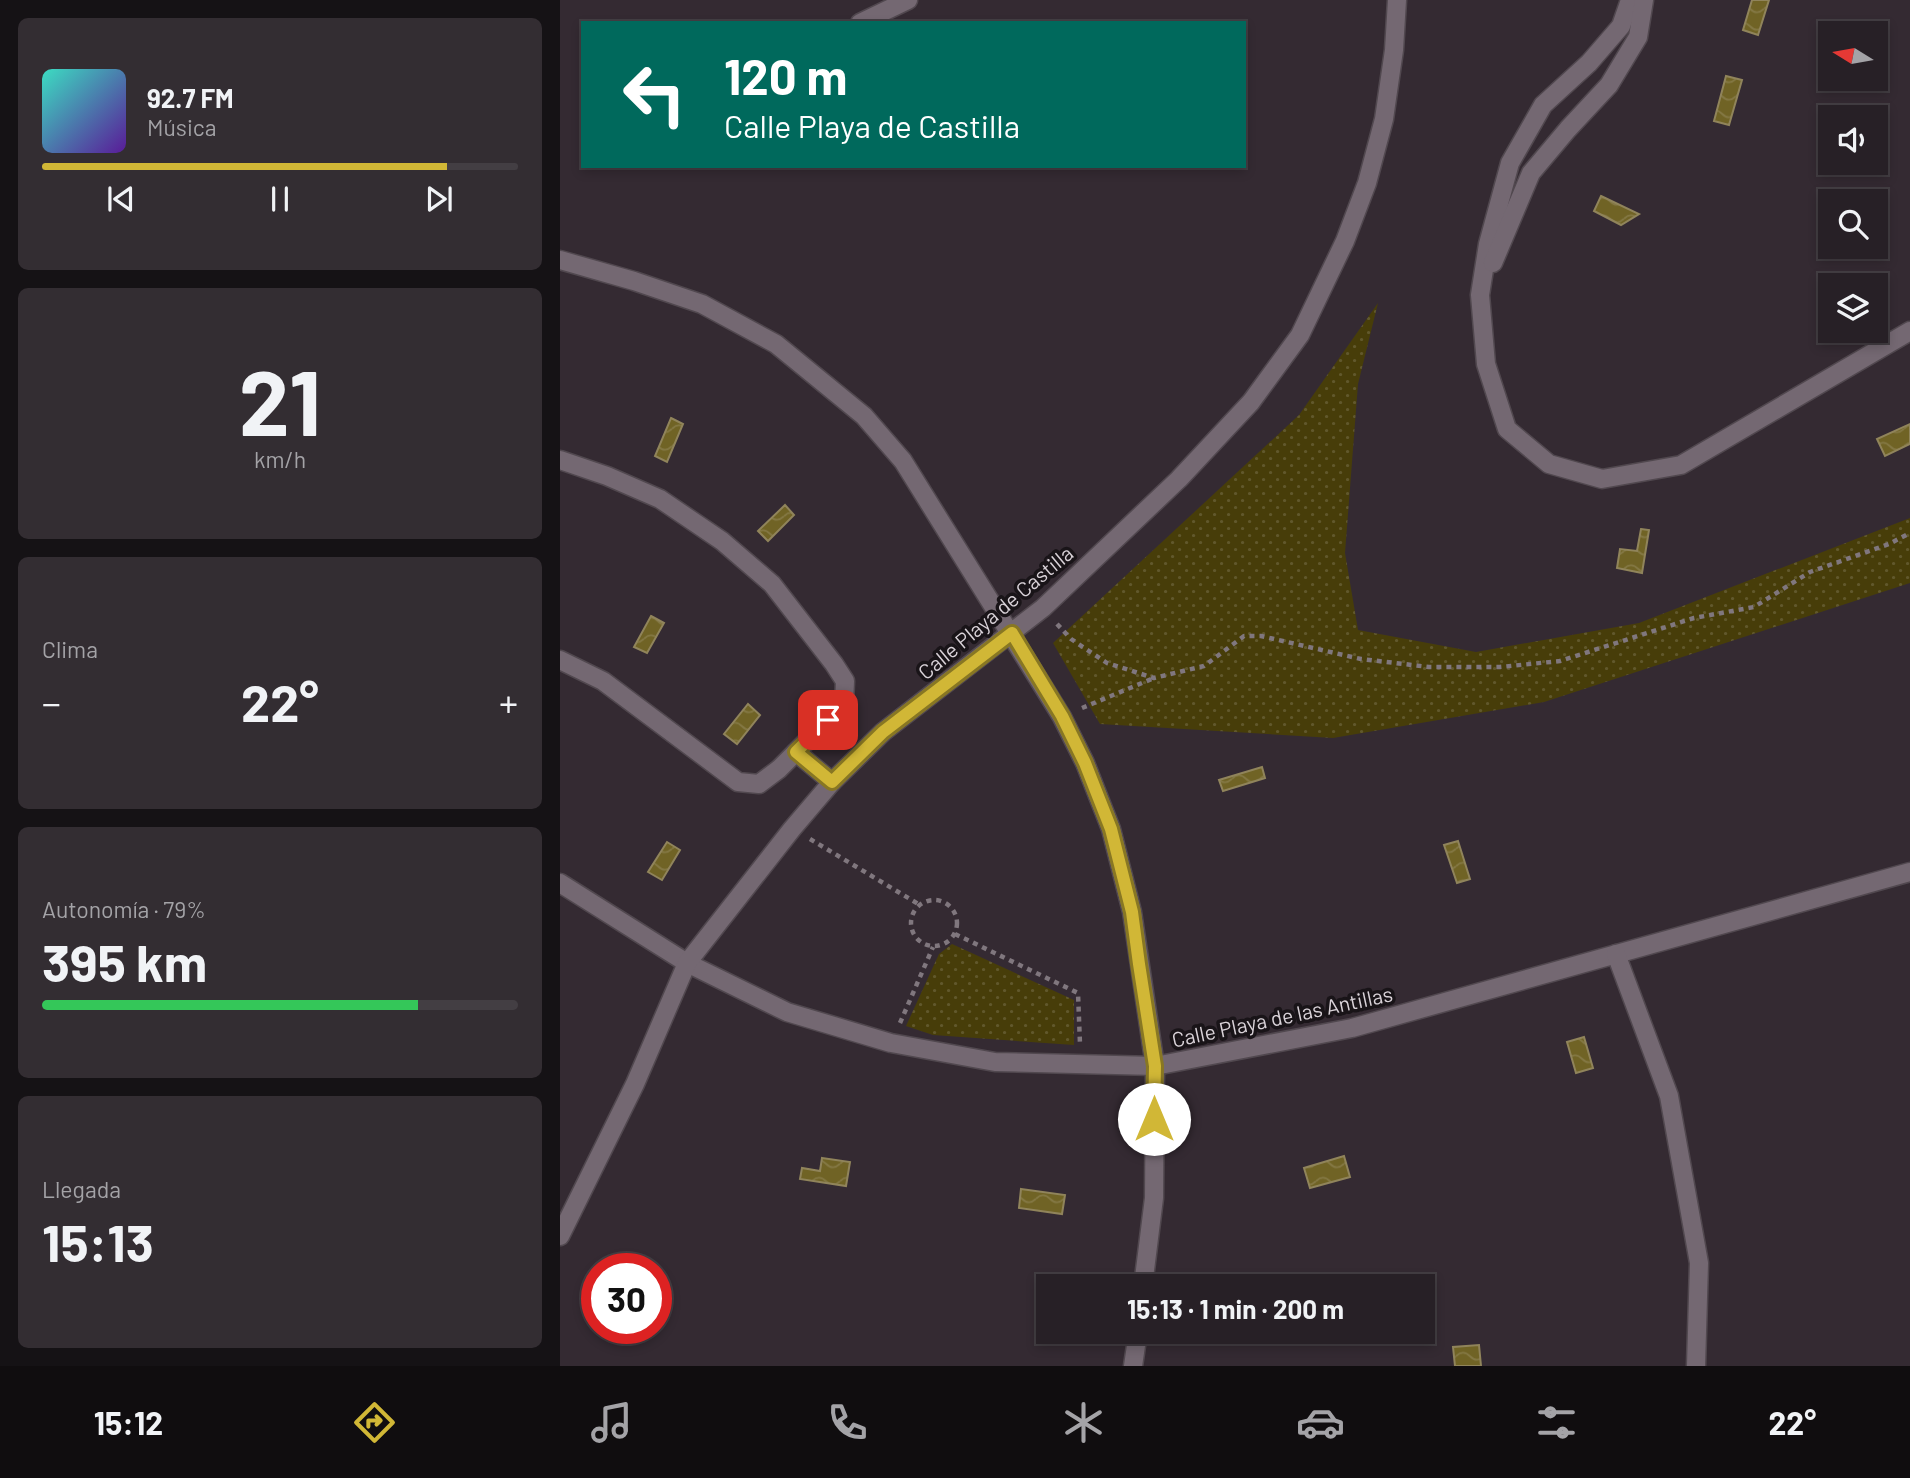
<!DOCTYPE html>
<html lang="es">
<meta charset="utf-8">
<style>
:root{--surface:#272026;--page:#332d32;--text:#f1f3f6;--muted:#a4a3a7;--line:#433e43;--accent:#d1b736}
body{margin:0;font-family:Barlow,sans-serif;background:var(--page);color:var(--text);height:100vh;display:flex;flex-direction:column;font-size:26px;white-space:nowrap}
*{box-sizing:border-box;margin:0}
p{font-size:23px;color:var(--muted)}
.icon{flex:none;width:38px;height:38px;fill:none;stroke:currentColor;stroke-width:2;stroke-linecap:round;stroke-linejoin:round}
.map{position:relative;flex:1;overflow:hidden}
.side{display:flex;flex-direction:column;gap:18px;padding:18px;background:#151215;width:560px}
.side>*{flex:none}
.guide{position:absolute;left:21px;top:21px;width:665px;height:147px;border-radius:0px;box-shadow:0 4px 10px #0003,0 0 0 2px var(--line);background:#00695c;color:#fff;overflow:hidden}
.needle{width:46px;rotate:281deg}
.buttons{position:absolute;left:1258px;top:21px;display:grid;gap:14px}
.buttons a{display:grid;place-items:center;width:70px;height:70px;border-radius:0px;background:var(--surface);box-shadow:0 4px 10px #0003,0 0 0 2px var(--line);font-size:35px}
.speed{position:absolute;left:21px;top:1253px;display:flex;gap:14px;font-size:35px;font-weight:700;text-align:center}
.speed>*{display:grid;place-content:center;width:91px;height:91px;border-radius:50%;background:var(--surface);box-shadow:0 4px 10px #0003,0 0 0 2px var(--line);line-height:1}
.speed .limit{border:10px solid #d22;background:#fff;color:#111}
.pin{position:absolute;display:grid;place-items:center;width:60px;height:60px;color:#fff;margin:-30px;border-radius:14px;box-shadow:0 4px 10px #0006}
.me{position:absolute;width:77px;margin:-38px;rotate:0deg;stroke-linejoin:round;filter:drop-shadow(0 0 5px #0008)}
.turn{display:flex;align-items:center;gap:24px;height:147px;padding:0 28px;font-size:32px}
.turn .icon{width:91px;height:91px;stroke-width:2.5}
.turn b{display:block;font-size:49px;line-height:60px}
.big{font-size:52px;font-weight:700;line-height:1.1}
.side .tile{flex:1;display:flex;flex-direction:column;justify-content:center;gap:10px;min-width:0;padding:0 24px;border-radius:10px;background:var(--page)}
.side .dial{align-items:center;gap:0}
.dial b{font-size:91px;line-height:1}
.song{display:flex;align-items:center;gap:21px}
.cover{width:84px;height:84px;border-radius:10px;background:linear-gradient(135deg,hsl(170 70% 55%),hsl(270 70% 35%))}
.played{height:7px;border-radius:4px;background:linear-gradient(90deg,var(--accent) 85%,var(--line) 85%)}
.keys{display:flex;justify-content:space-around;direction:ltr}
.heat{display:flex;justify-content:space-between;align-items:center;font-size:38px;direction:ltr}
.charge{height:10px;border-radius:5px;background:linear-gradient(90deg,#34c759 79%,var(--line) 0)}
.trip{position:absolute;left:476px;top:1274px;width:399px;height:70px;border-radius:0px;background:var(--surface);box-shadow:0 4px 10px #0003,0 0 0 2px var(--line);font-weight:700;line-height:70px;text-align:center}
.tabs{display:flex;height:112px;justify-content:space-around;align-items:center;background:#100d0f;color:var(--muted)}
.tabs .icon{width:49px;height:49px}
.tabs .current{color:var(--accent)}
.tabs b{font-size:32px;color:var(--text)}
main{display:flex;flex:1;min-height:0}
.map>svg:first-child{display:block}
.park{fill:url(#park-dots)}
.water{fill:url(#water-waves);stroke:#90845b;stroke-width:2}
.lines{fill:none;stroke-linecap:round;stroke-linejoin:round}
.minor-casing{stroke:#51484f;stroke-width:21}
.path{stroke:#80777e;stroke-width:4.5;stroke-dasharray:5 5;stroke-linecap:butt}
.minor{stroke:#746872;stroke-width:18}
.route-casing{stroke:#887723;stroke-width:18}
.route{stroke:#d1b736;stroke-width:12}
.labels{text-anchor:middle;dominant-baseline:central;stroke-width:7;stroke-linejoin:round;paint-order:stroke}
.street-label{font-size:21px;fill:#d9d2d8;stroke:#191418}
</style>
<main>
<section class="side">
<div class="tile">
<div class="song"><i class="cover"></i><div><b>92.7 FM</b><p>Música</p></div></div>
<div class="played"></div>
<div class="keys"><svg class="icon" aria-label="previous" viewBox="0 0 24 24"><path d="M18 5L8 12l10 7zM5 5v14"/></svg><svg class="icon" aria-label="pause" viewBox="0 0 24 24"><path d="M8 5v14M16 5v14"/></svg><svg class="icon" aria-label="next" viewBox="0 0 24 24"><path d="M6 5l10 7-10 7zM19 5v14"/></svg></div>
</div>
<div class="tile dial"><b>21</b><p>km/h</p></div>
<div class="tile"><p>Clima</p>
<div class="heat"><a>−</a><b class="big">22°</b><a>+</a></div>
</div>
<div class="tile"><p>Autonomía · 79%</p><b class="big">395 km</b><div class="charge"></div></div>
<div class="tile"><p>Llegada</p><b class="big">15:13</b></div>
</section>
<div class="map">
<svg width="1350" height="1366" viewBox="0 0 1350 1366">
<defs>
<pattern id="park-dots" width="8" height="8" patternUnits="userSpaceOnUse" patternTransform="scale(1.75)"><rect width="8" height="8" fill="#473d09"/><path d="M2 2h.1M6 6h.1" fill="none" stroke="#61582c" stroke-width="1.8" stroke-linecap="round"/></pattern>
<pattern id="water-waves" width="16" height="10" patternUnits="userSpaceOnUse" patternTransform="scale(1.75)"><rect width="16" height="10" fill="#706325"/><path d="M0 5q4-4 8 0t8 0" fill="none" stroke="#847844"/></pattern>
</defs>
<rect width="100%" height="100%" fill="#342a32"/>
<!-- park -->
<g class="park">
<polygon points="818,303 798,384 785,553 798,630 916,652 1079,623 1350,518 1350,583 984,702 773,738 540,724 493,643 739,415"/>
<polygon points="392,944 514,1000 514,1045 373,1035 346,1026 379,954"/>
</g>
<!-- water -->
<g class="water">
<polygon points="1192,0 1209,0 1198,35 1183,30"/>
<polygon points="1166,76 1182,80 1169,125 1154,121"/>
<polygon points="1041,196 1079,214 1061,225 1034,211"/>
<polygon points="111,418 123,424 107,462 95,456"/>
<polygon points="1350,424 1350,444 1325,456 1317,439"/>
<polygon points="225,505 234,515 208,541 198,531"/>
<polygon points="1081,529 1089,530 1082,573 1057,568 1060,549 1077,551"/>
<polygon points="91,616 104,623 87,653 74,647"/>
<polygon points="188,704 200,715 177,744 164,734"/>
<polygon points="702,767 705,778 663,791 659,780"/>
<polygon points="898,841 910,879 897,883 884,845"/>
<polygon points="107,842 120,850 102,880 88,872"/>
<polygon points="1024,1037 1033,1068 1016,1073 1007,1042"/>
<polygon points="784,1156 790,1177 750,1188 744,1168"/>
<polygon points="262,1158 290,1162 286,1186 240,1179 242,1168 260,1171"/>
<polygon points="461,1189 505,1195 502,1214 459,1208"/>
<polygon points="919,1345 921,1366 895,1366 893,1347"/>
</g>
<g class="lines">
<defs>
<g id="minor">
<polyline points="1070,0 1061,26 1029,63 983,105 950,163 928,244 920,295 926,364 947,429 989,464 1042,479 1121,465 1350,331"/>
<polyline points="300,23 348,0"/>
<polyline points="0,260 74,281 142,304 216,344 304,416 343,461 502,717 525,763 551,829 572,912 595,1066 594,1198 583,1286"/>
<polyline points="933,263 971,173 1008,129 1049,85 1078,37 1084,0"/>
<polyline points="0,460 47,476 100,499 162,541 212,584 274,664 285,681 284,704 219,769 199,784 178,782 43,681 0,660"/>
<polyline points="236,752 272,782"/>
<polyline points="0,883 127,963 227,1012 331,1043 435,1062 595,1066 792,1028 1350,872"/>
<polyline points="1056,954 1109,1096 1139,1263 1136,1366"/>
<polyline points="0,1236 75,1084 127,963 232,829 272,782 323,732 483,608 619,479 691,402 740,335 785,241 807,183 824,119 834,50 837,0"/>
<polyline points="573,1366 578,1332"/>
</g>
</defs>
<!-- minor casing -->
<use href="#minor" class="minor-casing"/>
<!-- path -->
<g class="path">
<polyline points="497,624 511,639 547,663 594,678 644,666 684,636 701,636 801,659 869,667 940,667 1000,661 1134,618 1194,607 1250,572 1329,544 1350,533"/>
<polyline points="522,708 594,678"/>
<polyline points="250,839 360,905"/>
<circle cx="374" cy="923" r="23"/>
<polyline points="395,934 518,993 520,1044"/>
<polyline points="340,1023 373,947"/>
</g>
<!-- minor -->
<use href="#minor" class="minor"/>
</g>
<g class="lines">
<defs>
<polyline id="route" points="268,720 236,752 272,782 323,732 452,633 502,716 525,763 551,829 572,912 579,964 595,1066 594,1119"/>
</defs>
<!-- route casing -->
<use href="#route" class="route-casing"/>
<!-- route -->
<use href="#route" class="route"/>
</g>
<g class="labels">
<!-- street labels -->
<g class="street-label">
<text transform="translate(435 612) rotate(-40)">Calle Playa de Castilla</text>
<text transform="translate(722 1016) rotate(-12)">Calle Playa de las Antillas</text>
</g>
</g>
</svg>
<div class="buttons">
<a><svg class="needle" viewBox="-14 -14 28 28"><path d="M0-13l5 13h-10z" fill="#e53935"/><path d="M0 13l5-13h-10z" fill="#a4a3a7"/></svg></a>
<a><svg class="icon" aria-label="sound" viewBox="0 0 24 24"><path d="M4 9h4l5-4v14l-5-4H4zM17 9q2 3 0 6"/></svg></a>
<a><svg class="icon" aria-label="search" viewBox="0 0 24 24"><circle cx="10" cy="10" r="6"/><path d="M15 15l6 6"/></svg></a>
<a><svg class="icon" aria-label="layers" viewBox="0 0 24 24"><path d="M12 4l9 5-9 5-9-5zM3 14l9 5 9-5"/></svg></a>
</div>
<div class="speed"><div class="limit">30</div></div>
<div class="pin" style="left:268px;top:720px;background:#d93025"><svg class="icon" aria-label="arrive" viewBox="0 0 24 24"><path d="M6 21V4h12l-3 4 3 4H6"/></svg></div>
<svg class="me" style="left:594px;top:1119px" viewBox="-20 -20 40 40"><circle r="19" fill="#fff"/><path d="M0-13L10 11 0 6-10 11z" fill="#d1b736"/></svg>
<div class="trip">15:13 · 1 min · 200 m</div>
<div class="guide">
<div class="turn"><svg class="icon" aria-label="left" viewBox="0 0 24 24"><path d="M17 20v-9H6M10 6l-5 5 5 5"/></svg><div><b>120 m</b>Calle Playa de Castilla</div></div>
</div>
</div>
</main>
<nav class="tabs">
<b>15:12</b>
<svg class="icon current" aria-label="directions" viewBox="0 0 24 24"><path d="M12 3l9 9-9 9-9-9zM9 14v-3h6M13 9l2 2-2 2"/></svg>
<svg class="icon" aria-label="music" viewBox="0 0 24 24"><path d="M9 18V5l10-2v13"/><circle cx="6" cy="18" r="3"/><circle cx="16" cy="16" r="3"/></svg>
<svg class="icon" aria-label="phone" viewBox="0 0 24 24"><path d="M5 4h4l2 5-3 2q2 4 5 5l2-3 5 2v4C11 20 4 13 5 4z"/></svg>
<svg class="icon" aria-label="climate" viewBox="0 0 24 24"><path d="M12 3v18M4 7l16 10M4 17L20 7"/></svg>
<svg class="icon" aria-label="car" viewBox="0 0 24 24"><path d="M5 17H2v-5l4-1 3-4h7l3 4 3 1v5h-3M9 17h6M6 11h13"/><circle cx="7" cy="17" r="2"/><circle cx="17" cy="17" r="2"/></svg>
<svg class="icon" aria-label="filters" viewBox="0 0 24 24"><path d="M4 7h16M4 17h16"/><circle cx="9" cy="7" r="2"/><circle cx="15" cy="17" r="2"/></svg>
<b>22°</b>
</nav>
